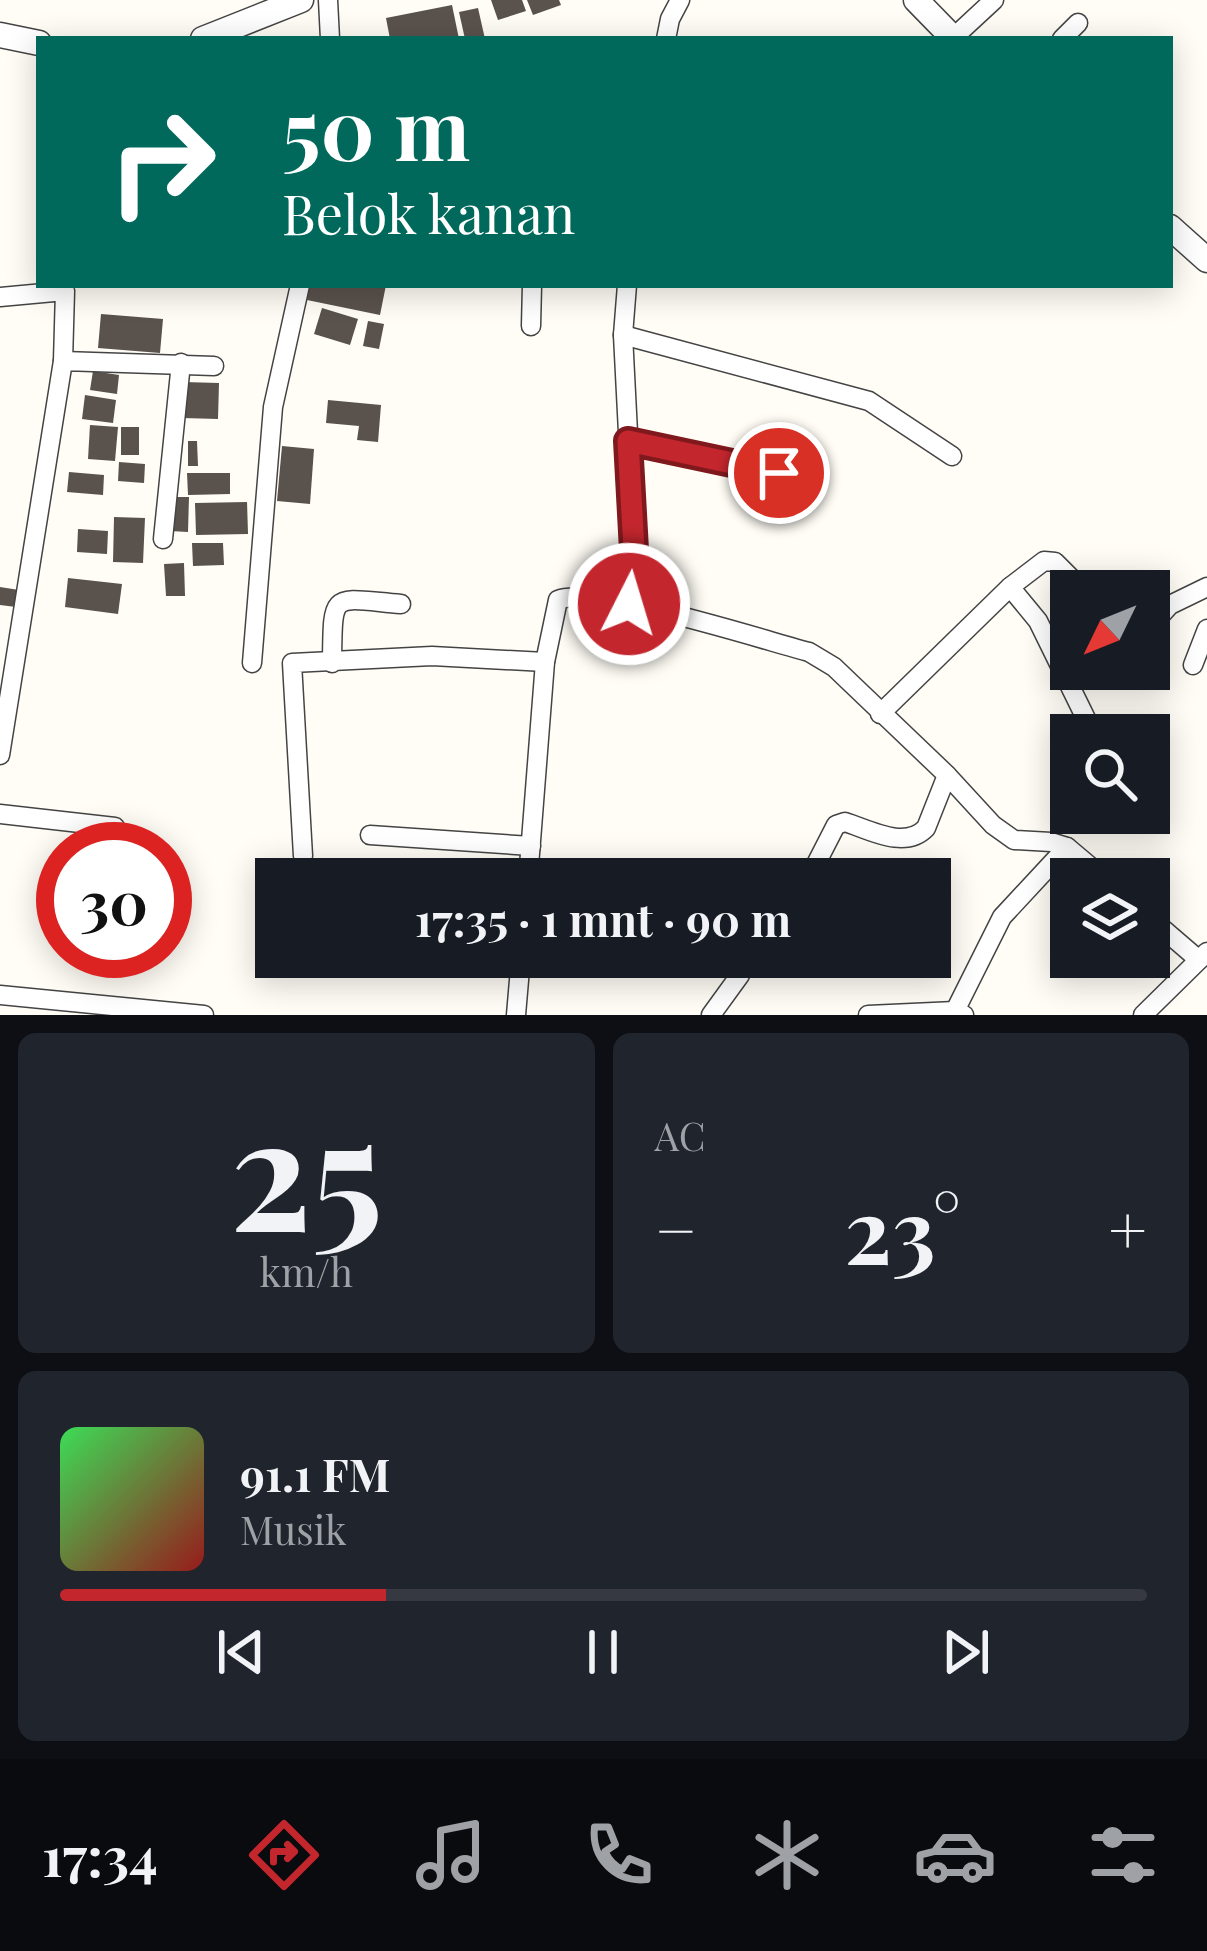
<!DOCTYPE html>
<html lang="id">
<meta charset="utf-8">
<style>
:root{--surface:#171b24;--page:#20242c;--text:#f1f3f6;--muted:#9ea1a6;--line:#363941;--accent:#c4262e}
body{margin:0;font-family:"Playfair Display",serif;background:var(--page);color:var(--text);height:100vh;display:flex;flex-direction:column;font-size:45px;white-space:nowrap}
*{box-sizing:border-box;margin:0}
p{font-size:39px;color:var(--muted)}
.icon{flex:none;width:66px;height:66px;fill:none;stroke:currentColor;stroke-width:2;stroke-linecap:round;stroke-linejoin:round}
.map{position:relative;height:1015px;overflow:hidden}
.panel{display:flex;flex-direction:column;gap:18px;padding:18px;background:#0d0f14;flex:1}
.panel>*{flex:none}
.banner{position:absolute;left:36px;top:36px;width:1137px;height:252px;border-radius:0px;box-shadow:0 6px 30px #0003;background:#00695c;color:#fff;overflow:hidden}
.needle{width:78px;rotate:227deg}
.buttons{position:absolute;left:1050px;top:570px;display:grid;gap:24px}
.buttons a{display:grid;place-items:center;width:120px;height:120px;border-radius:0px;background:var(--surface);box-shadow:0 6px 30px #0003;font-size:60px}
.speed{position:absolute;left:36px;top:822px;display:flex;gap:24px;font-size:60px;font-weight:700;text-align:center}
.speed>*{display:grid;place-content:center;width:156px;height:156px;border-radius:50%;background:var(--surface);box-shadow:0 6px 30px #0003;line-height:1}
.speed .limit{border:18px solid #d22;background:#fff;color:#111}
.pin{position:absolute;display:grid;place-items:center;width:102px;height:102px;color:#fff;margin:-51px;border:6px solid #fff;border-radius:50%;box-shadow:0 3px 12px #0007}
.me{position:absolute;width:132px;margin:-66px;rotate:5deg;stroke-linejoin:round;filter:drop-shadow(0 0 9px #0008)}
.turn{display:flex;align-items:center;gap:42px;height:252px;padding:0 48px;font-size:54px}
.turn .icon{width:156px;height:156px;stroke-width:2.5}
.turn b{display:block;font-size:84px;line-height:102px}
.big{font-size:90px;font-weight:700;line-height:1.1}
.panel .tile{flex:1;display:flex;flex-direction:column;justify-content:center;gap:18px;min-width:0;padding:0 42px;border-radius:18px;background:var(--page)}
.panel .dial{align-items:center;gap:0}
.dial b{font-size:156px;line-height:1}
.song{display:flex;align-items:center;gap:36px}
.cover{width:144px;height:144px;border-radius:18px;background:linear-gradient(135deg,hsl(130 70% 55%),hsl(0 70% 35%))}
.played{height:12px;border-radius:6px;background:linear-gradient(90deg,var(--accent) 30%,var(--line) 30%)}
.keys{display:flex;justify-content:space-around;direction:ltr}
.heat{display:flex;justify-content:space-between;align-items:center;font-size:66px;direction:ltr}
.panel .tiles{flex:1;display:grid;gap:18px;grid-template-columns:1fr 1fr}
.tile:last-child{grid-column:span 2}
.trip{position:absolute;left:255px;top:858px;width:696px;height:120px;border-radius:0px;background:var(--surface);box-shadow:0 6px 30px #0003;font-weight:700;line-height:120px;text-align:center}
.tabs{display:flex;height:192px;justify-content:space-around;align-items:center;background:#090b0e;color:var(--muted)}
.tabs .icon{width:84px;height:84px}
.tabs .selected{color:var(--accent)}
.tabs b{font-size:54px;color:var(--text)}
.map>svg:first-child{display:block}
.building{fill:#5a524d}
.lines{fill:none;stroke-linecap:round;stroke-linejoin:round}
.minor-casing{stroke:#444;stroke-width:21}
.tertiary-casing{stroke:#444;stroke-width:27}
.minor{stroke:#fff;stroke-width:18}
.tertiary{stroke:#fff;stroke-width:24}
.route-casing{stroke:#7f191e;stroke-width:30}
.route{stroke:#c4262e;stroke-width:21}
</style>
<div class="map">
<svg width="1207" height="1015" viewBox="0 0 1207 1015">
<rect width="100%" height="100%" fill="#fffdf5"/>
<!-- building -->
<g class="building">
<polygon points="491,0 522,0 526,11 498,20"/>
<polygon points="527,0 559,0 561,5 533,15"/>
<polygon points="452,5 459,39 390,39 386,18"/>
<polygon points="478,8 485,39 465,39 459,12"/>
<polygon points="310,285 386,285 380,315 307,300"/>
<polygon points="322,308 358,319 350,345 314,334"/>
<polygon points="101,314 163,319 160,353 98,348"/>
<polygon points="368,321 384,324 379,349 363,346"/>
<polygon points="93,371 119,375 117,394 90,390"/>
<polygon points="183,382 219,383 218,419 182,418"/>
<polygon points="85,395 116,400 113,423 82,419"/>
<polygon points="328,400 381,405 378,442 357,440 359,426 326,423"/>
<polygon points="90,425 118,427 115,461 88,459"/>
<rect x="121" y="427" width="18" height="28"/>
<polygon points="188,441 197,441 198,466 188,466"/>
<polygon points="282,446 314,449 310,504 277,501"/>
<polygon points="119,462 145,464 144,483 118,481"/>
<polygon points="69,472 104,475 103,495 67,492"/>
<polygon points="187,473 230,473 230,494 188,495"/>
<polygon points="171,497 189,497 188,532 170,531"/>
<polygon points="247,502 248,534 196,535 195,503"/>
<polygon points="114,517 145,518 143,563 113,562"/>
<polygon points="78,529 108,531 107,554 77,552"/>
<polygon points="192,543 223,543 224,565 193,566"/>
<polygon points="184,563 185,596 166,596 164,564"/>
<polygon points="68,578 122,584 118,614 65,607"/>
<polygon points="0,587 19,590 16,607 0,605"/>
</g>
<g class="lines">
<defs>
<g id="minor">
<polyline points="328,0 330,39"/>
<polyline points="953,38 994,0"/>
<polyline points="666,39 670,19 680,0"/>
<polyline points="1062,39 1078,23"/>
<polyline points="627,285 623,335 634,550 629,604"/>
<polyline points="0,297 65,291 63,361"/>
<polyline points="531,326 532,285"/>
<polyline points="623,335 869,401 952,456"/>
<polyline points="628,441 780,473"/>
<polyline points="163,539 181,363"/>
<polyline points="1010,587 1038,621 1094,735"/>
<polyline points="1149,628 1170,605 1207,587"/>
<polyline points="252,663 273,407 300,285"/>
<path d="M332,663C333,589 330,598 401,604"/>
<polyline points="1193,665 1207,629"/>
<polyline points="1106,670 1107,669"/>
<polyline points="880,714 1010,587 1044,561 1055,562 1084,591"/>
<polyline points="0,755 63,361 214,366"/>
<polyline points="0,814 115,827"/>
<polyline points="370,835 531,846"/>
<polyline points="303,856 292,663 432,656 545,662"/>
<path d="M816,864L836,825L845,822C870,830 905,850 926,828L947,775"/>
<path d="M528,879L545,662L558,600C593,585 763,640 809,652L834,667L947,775L993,825L1014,840L1051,842L1067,847L1105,879"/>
<polyline points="1149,917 1199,960"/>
<polyline points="0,995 204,1015"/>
<polyline points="955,1011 1002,917 1067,847"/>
<polyline points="516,1015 521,957"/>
<polyline points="711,1015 740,975"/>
<polyline points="868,1015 955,1011 964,1015"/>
<polyline points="1143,1015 1207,952"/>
</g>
<g id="tertiary">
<polyline points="916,0 954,39"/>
<polyline points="0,35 39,43"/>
<polyline points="203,39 301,0"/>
<polyline points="1170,227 1207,260"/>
</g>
</defs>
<!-- minor casing -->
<use href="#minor" class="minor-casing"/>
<!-- tertiary casing -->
<use href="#tertiary" class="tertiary-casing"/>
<!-- minor -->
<use href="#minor" class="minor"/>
<!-- tertiary -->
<use href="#tertiary" class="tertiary"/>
</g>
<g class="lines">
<defs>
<polyline id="route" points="629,604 634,550 628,441 779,473"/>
</defs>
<!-- route casing -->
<use href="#route" class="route-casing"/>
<!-- route -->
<use href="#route" class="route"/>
</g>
</svg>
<div class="buttons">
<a><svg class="needle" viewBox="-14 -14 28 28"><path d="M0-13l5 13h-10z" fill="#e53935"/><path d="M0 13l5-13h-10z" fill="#9ea1a6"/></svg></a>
<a><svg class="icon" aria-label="search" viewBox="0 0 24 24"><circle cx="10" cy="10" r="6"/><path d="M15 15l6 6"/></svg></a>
<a><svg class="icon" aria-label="layers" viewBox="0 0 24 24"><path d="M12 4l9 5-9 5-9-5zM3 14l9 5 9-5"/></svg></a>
</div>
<div class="speed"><div class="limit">30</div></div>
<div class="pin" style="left:779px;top:473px;background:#d93025"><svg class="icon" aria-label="arrive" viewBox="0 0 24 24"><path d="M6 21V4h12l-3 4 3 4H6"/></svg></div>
<svg class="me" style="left:629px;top:604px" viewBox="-20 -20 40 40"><circle r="17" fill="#c4262e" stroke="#fff" stroke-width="3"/><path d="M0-11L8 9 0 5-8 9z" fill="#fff"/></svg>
<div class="trip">17:35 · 1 mnt · 90 m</div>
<div class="banner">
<div class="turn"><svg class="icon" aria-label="right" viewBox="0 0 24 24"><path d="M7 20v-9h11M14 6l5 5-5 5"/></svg><div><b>50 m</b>Belok kanan</div></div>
</div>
</div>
<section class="panel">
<div class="tiles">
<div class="tile dial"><b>25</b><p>km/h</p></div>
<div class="tile"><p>AC</p>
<div class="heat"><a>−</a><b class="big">23°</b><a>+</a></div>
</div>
<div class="tile">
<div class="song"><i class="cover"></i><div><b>91.1 FM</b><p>Musik</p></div></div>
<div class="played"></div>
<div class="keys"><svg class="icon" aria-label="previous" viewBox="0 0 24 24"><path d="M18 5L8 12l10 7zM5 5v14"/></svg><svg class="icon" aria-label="pause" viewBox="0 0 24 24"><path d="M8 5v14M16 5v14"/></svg><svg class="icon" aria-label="next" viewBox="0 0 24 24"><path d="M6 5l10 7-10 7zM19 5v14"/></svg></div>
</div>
</div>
</section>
<nav class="tabs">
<b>17:34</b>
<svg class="icon selected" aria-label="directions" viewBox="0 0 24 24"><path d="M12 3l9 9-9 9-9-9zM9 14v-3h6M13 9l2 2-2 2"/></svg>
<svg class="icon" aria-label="music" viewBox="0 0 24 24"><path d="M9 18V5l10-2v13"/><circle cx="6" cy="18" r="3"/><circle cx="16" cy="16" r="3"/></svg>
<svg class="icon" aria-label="phone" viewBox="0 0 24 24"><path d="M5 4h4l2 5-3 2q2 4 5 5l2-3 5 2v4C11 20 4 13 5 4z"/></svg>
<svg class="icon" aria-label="climate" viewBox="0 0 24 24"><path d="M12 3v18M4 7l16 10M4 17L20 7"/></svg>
<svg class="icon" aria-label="car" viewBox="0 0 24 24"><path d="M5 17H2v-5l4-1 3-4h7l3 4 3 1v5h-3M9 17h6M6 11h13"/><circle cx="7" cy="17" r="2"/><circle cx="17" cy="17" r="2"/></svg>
<svg class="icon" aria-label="filters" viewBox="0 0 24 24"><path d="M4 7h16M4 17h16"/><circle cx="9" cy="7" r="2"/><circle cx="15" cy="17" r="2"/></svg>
</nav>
